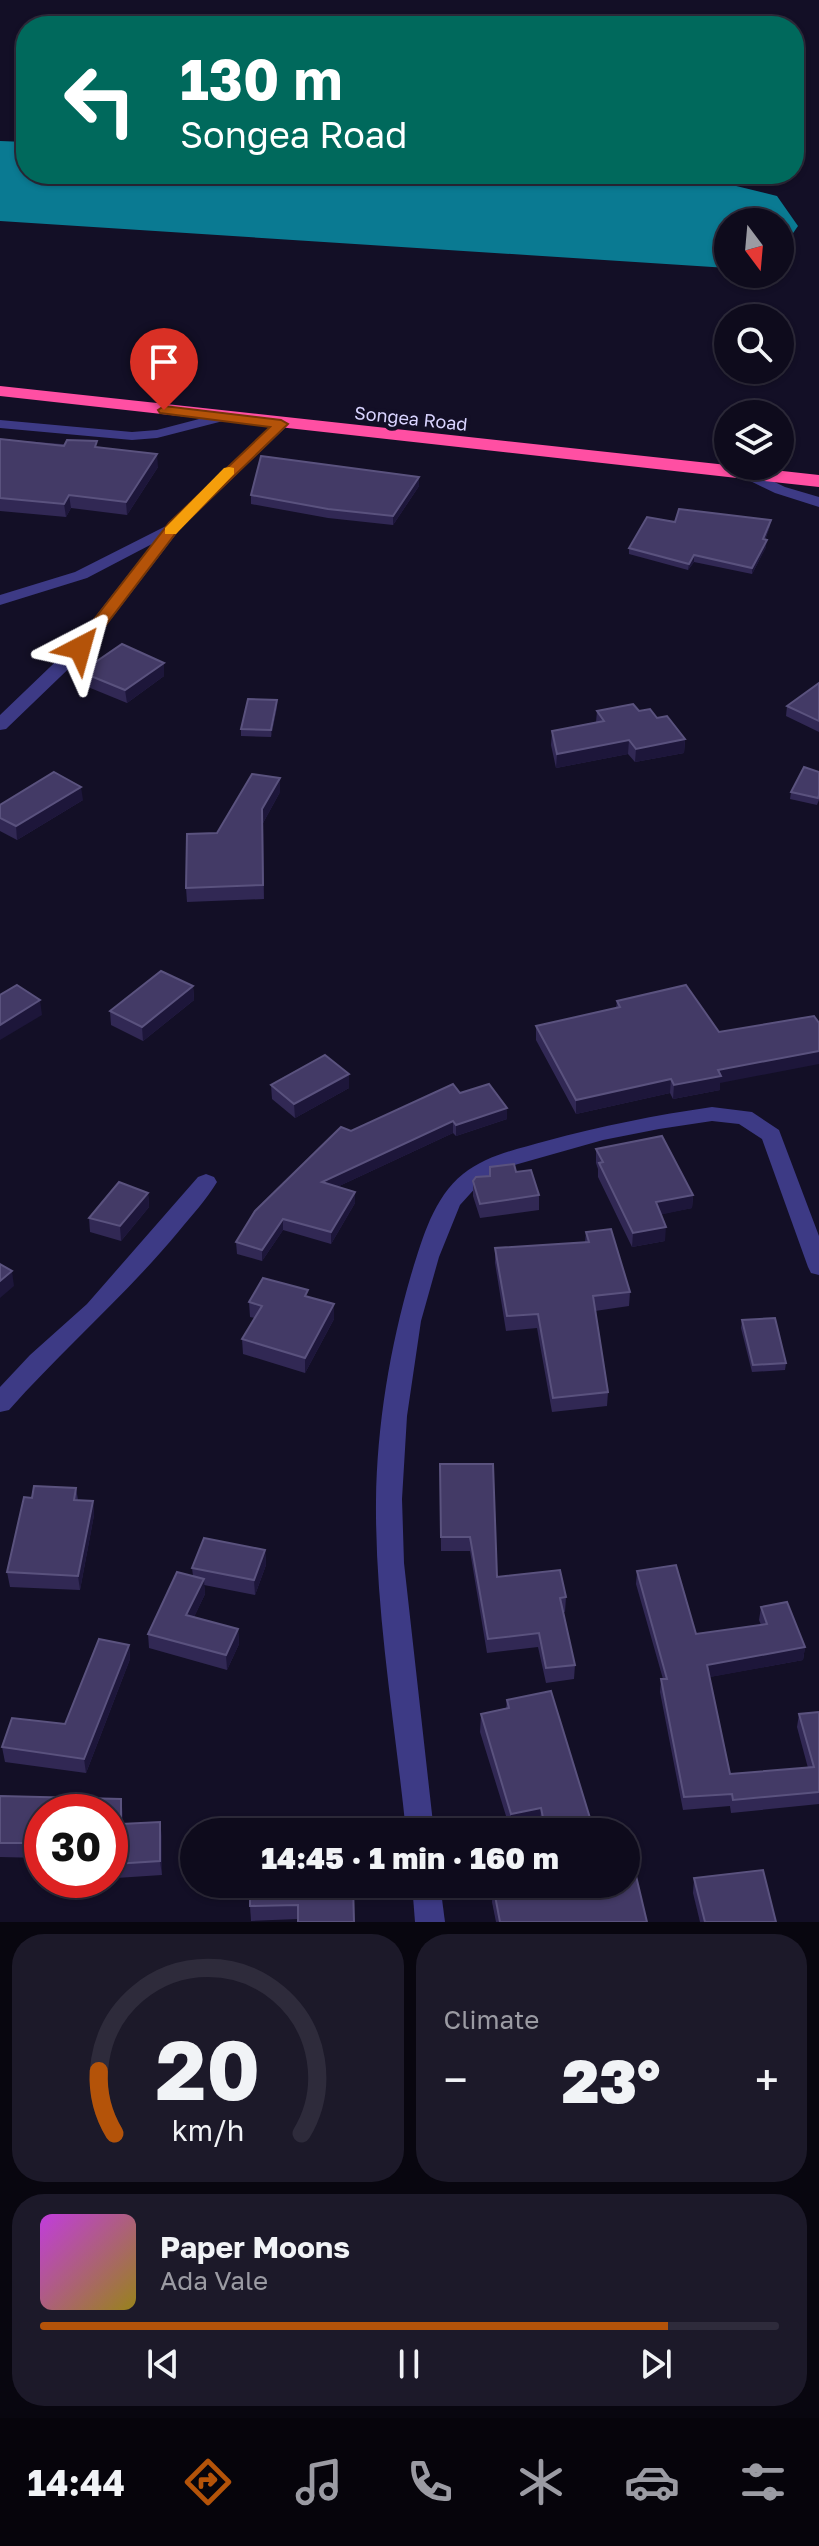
<!DOCTYPE html>
<meta charset="utf-8">
<style>
:root{--surface:#0e0b1c;--page:#1c1929;--text:#f1f3f6;--muted:#9b9ba3;--line:#2e2b3b;--accent:#b45309}
body{margin:0;font-family:"Golos Text",sans-serif;background:var(--page);color:var(--text);height:100vh;display:flex;flex-direction:column;font-size:30px;white-space:nowrap}
*{box-sizing:border-box;margin:0}
p{font-size:26px;color:var(--muted)}
.icon{flex:none;width:44px;height:44px;fill:none;stroke:currentColor;stroke-width:2;stroke-linecap:round;stroke-linejoin:round}
.map{position:relative;height:1922px;overflow:hidden}
.side{display:flex;flex-direction:column;gap:12px;padding:12px;background:#08060f;flex:1}
.side>*{flex:none}
.top-card{position:absolute;left:16px;top:16px;width:788px;height:168px;border-radius:32px;box-shadow:0 2px 6px #0004,0 0 0 2px var(--line);background:#00695c;color:#fff;overflow:hidden}
.needle{width:52px;rotate:164deg}
.buttons{position:absolute;left:714px;top:208px;display:grid;gap:16px}
.buttons a{display:grid;place-items:center;width:80px;height:80px;border-radius:50%;background:var(--surface);box-shadow:0 2px 6px #0004,0 0 0 2px var(--line);font-size:40px}
.speed{position:absolute;left:24px;top:1794px;display:flex;gap:16px;font-size:40px;font-weight:700;text-align:center}
.speed>*{display:grid;place-content:center;width:104px;height:104px;border-radius:50%;background:var(--surface);box-shadow:0 2px 6px #0004,0 0 0 2px var(--line);line-height:1}
.speed .limit{border:12px solid #d22;background:#fff;color:#111}
.pin{position:absolute;display:grid;place-items:center;width:68px;height:68px;color:#fff;margin:-82px -34px;border-radius:50% 50% 50% 0;rotate:-45deg;box-shadow:0 0 8px #0007}
.pin .icon{rotate:45deg}
.me{position:absolute;width:88px;margin:-44px;rotate:39deg;stroke-linejoin:round;filter:drop-shadow(0 0 6px #0008)}
.turn{display:flex;align-items:center;gap:28px;height:168px;padding:0 32px;font-size:36px}
.turn .icon{width:104px;height:104px;stroke-width:2.5}
.turn b{display:block;font-size:56px;line-height:68px}
.big{font-size:60px;font-weight:800;line-height:1.1}
.side .card{flex:1;display:flex;flex-direction:column;justify-content:center;gap:12px;min-width:0;padding:0 28px;border-radius:32px;background:var(--page)}
.side .dial{align-items:center;gap:0}
.dial svg{height:208px;overflow:visible;fill:none;stroke:var(--line);stroke-width:7;stroke-linecap:round;text-anchor:middle}
.dial text{fill:var(--text);stroke:none}
.song{display:flex;align-items:center;gap:24px}
.cover{width:96px;height:96px;border-radius:12px;background:linear-gradient(135deg,hsl(290 70% 55%),hsl(50 70% 35%))}
.played{height:8px;border-radius:4px;background:linear-gradient(90deg,var(--accent) 85%,var(--line) 85%)}
.keys{display:flex;justify-content:space-around;direction:ltr}
.heat{display:flex;justify-content:space-between;align-items:center;font-size:44px;direction:ltr}
.side .tiles{flex:1;display:grid;gap:12px;grid-template-columns:1fr 1fr}
.card:last-child{grid-column:span 2}
.trip{position:absolute;left:180px;top:1818px;width:460px;height:80px;border-radius:40px;background:var(--surface);box-shadow:0 2px 6px #0004,0 0 0 2px var(--line);font-weight:800;line-height:80px;text-align:center}
.dock{display:flex;height:128px;justify-content:space-around;align-items:center;background:#06040b;color:var(--muted)}
.dock .icon{width:56px;height:56px}
.dock .current{color:var(--accent)}
.dock b{font-size:36px;color:var(--text)}
.map>svg:first-child{display:block}
.lines{fill:none;stroke-linecap:round;stroke-linejoin:round}
.runway{fill:#0a7a92;fill-rule:evenodd}
.minor{fill:#3d3a85;fill-rule:evenodd}
.highway{fill:#ff4fa3;fill-rule:evenodd}
.wall{fill:#312854}
.shaded-wall{fill:#1d163a}
.building{fill:#433a66;stroke:#5a527e;stroke-width:2}
.route{fill:#b45309;stroke:#753606;stroke-width:2}
.slow{fill:#f59e0b}
.labels{text-anchor:middle;dominant-baseline:central;stroke-width:8;stroke-linejoin:round;paint-order:stroke}
.far-street-label{font-size:18px;fill:#d9d4ff;stroke:#130f26}
</style>
<div class="map">
<svg width="819" height="1922" viewBox="0 0 819 1922">
<rect width="100%" height="100%" fill="#130f26"/>
<g class="lines">
<!-- runway -->
<polygon class="runway" points="0,141 26,142 26,174 558,174 728,184 777,196 798,226 780,252 780,222 728,222 728,268 0,221"/>
<!-- minor -->
<g class="minor">
<polygon points="222,413 229,417 227,420 157,438 132,440 0,428 0,420 132,432 157,430"/>
<polygon points="281,420 286,421 286,427 180,529 86,652 6,729 0,730 0,715 74,644 152,544 87,578 0,605 0,595 75,572 166,526 276,421"/>
<polygon points="745,468 785,487 819,497 819,507 775,493 740,476 740,470"/>
<path d="M712,1107L752,1112L779,1130L819,1236V1275L811,1273L808,1267L762,1139L739,1124L712,1121L659,1129L603,1140L511,1166L479,1184L460,1205L439,1257L421,1321L407,1416L402,1499L404,1563L434,1832H406C395,1723 375,1611 376,1501C377,1425 390,1347 411,1275C422,1240 433,1198 463,1174C487,1155 518,1149 546,1141C601,1126 656,1115 712,1107Z"/>
<path d="M206,1174L214,1177L217,1182C207,1199 192,1215 179,1231C126,1295 64,1348 9,1410L0,1412V1387L30,1355L87,1304L198,1177Z"/>
<polygon points="412,1884 440,1884 445,1922 415,1922"/>
</g>
<!-- highway -->
<polygon class="highway" points="0,386 819,475 819,487 0,396"/>
</g>
<!-- wall -->
<g class="wall">
<polygon points="0,439 98,447 158,467 127,515 71,508 66,517 0,511"/>
<polygon points="419,486 393,525 328,518 251,504 251,495"/>
<polygon points="675,522 770,526 765,540 766,547 752,574 694,562 688,570 629,554 629,548"/>
<polygon points="81,672 164,676 127,703 83,685"/>
<polygon points="819,683 819,732 786,716 787,706"/>
<polygon points="277,700 277,707 271,737 241,736 241,729"/>
<polygon points="597,711 639,711 657,718 685,739 684,753 635,762 628,754 556,768 551,745 552,731 596,722"/>
<polygon points="819,772 819,800 817,805 790,799 791,792"/>
<polygon points="280,792 263,823 264,899 187,902 186,888 217,833"/>
<polygon points="83,800 17,840 0,831 0,805"/>
<polygon points="193,986 194,1000 143,1041 111,1025 110,1011"/>
<polygon points="617,1001 720,1083 720,1090 673,1099 670,1093 576,1114 536,1040 536,1026 616,1008"/>
<polygon points="271,1085 349,1088 295,1118 272,1099"/>
<polygon points="460,1093 507,1108 507,1119 456,1136 453,1133 337,1187 355,1192 355,1203 331,1244 283,1230 262,1261 237,1254 236,1242 351,1131"/>
<polygon points="596,1149 693,1195 692,1208 661,1214 665,1241 632,1247 598,1177 598,1169 596,1163"/>
<polygon points="490,1167 516,1172 539,1195 539,1210 480,1218 473,1196 473,1181 489,1176"/>
<polygon points="148,1193 149,1207 121,1241 90,1232 89,1218"/>
<polygon points="586,1232 630,1292 629,1306 595,1311 608,1392 607,1406 552,1412 537,1328 506,1331 495,1263 495,1248 585,1242"/>
<polygon points="309,1297 334,1319 305,1373 243,1354 242,1339 255,1318 250,1317 249,1302"/>
<polygon points="742,1320 786,1363 785,1370 752,1372 741,1328"/>
<polygon points="440,1464 497,1577 566,1597 565,1612 563,1612 575,1665 574,1679 546,1683 538,1647 487,1653 470,1551 441,1551"/>
<polygon points="76,1488 78,1500 93,1501 94,1515 80,1590 10,1587 7,1572 32,1498"/>
<polygon points="265,1550 266,1565 255,1595 204,1585 205,1594 194,1617 238,1629 239,1644 227,1670 149,1648 148,1634 193,1576 192,1568"/>
<polygon points="637,1571 696,1634 761,1625 759,1620 761,1607 805,1647 803,1660 709,1677 730,1774 808,1768 797,1727 799,1714 819,1712 819,1804 731,1813 730,1806 683,1810 660,1692 661,1679 663,1679 636,1584"/>
<polygon points="129,1645 130,1659 86,1773 5,1762 2,1747 65,1724"/>
<polygon points="507,1700 594,1831 625,1832 541,1832 540,1825 511,1832 480,1732 481,1714 506,1708"/>
<polygon points="0,1796 121,1799 123,1824 162,1836 162,1875 116,1878 115,1871 110,1871 110,1812 42,1812 42,1858 0,1857"/>
<polygon points="694,1878 776,1922 700,1922 693,1893"/>
<polygon points="353,1884 298,1919 251,1921 250,1906"/>
<polygon points="493,1885 647,1922 496,1922 492,1902"/>
</g>
<!-- shaded-wall -->
<g class="shaded-wall">
<polygon points="157,454 158,467 127,515 126,502"/>
<polygon points="419,477 419,486 393,525 393,516"/>
<polygon points="69,495 71,508 66,517 64,504"/>
<polygon points="771,520 770,526 762,546 763,539"/>
<polygon points="767,540 766,547 752,574 752,568"/>
<polygon points="694,555 694,562 688,570 689,564"/>
<polygon points="164,663 164,676 127,703 125,690"/>
<polygon points="277,700 277,707 271,737 271,730"/>
<polygon points="685,739 684,753 635,762 636,749"/>
<polygon points="629,740 628,754 556,768 557,754"/>
<polygon points="280,778 280,792 263,823 264,899 262,809"/>
<polygon points="81,787 83,800 17,840 16,826"/>
<polygon points="193,986 194,1000 143,1041 142,1027"/>
<polygon points="40,1000 42,1015 0,1040 0,1025"/>
<polygon points="819,1051 819,1064 720,1083 720,1090 673,1099 674,1085 718,1070"/>
<polygon points="349,1074 349,1088 295,1118 294,1104"/>
<polygon points="671,1079 670,1093 576,1114 576,1100"/>
<polygon points="507,1108 507,1119 456,1136 456,1125"/>
<polygon points="453,1121 453,1133 322,1194 322,1182"/>
<polygon points="355,1192 355,1203 331,1244 331,1232"/>
<polygon points="148,1193 149,1207 121,1241 120,1226"/>
<polygon points="693,1195 692,1208 655,1216 656,1202"/>
<polygon points="283,1219 283,1230 262,1261 262,1250"/>
<polygon points="666,1227 665,1241 632,1247 633,1233"/>
<polygon points="12,1271 14,1286 0,1298 0,1281"/>
<polygon points="334,1304 334,1319 305,1373 305,1358"/>
<polygon points="93,1501 94,1515 80,1590 78,1576"/>
<polygon points="265,1550 266,1565 255,1595 254,1580"/>
<polygon points="204,1579 205,1594 188,1630 186,1615"/>
<polygon points="238,1629 239,1644 227,1670 226,1655"/>
<polygon points="129,1645 130,1659 86,1773 84,1759"/>
<polygon points="805,1647 803,1660 705,1678 707,1665"/>
<polygon points="121,1799 123,1813 123,1839 121,1824"/>
<polygon points="541,1808 540,1825 511,1832 511,1814"/>
<polygon points="160,1822 162,1836 162,1875 160,1861"/>
</g>
<!-- building -->
<g class="building">
<polygon points="0,439 64,446 67,440 97,441 95,447 157,454 126,502 69,495 64,504 0,498"/>
<polygon points="261,456 419,477 393,516 328,509 251,495"/>
<polygon points="679,509 771,520 763,539 767,540 752,568 694,555 689,564 629,548 647,517 675,522"/>
<polygon points="122,644 164,663 125,690 81,672"/>
<polygon points="819,683 819,721 787,706"/>
<polygon points="248,699 277,700 271,730 241,729"/>
<polygon points="633,704 639,711 650,709 657,718 667,716 685,739 636,749 629,740 557,754 552,731 604,721 597,711"/>
<polygon points="804,767 819,772 819,795 818,798 791,792"/>
<polygon points="54,772 81,787 16,826 0,818 0,805"/>
<polygon points="252,774 280,778 262,809 263,885 186,888 187,834 217,833"/>
<polygon points="161,971 193,986 142,1027 110,1011"/>
<polygon points="17,985 40,1000 0,1025 0,995"/>
<polygon points="686,985 719,1032 814,1016 819,1023 819,1051 718,1070 721,1076 674,1085 671,1079 576,1100 536,1026 620,1007 617,1001"/>
<polygon points="325,1055 349,1074 294,1104 271,1085"/>
<polygon points="453,1084 460,1093 489,1084 507,1108 456,1125 453,1121 322,1182 355,1192 331,1232 283,1219 262,1250 236,1242 255,1211 341,1127 351,1131"/>
<polygon points="662,1136 693,1195 656,1202 666,1227 633,1233 599,1163 603,1162 596,1149"/>
<polygon points="514,1164 516,1172 531,1170 539,1195 480,1204 473,1181 476,1177 490,1176 490,1167"/>
<polygon points="119,1182 148,1193 120,1226 89,1218"/>
<polygon points="611,1229 630,1292 593,1296 608,1392 553,1398 538,1314 507,1316 495,1248 589,1242 586,1232"/>
<polygon points="0,1264 12,1271 0,1281"/>
<polygon points="263,1278 308,1290 305,1296 334,1304 305,1358 242,1339 262,1306 249,1302"/>
<polygon points="775,1318 786,1363 753,1365 742,1320"/>
<polygon points="440,1464 493,1464 497,1577 560,1570 566,1597 560,1598 575,1665 546,1668 539,1633 488,1639 470,1537 441,1537"/>
<polygon points="34,1486 76,1488 74,1500 93,1501 78,1576 7,1572 24,1497 32,1498"/>
<polygon points="204,1538 265,1550 254,1580 192,1568"/>
<polygon points="676,1565 696,1634 767,1624 761,1607 787,1602 805,1647 707,1665 730,1774 814,1767 799,1714 819,1712 819,1792 733,1800 732,1794 684,1797 661,1679 667,1679 637,1571"/>
<polygon points="177,1572 204,1579 186,1615 238,1629 226,1655 148,1634"/>
<polygon points="99,1639 129,1645 84,1759 2,1747 12,1718 65,1724"/>
<polygon points="551,1691 594,1831 625,1830 625,1832 546,1832 541,1808 511,1814 481,1714 509,1708 507,1700"/>
<polygon points="0,1796 121,1799 121,1824 160,1822 160,1861 114,1864 114,1856 110,1857 110,1812 42,1812 42,1843 0,1843"/>
<polygon points="626,1834 647,1922 500,1922 493,1885 626,1884"/>
<polygon points="763,1870 776,1922 705,1922 694,1878"/>
<polygon points="250,1884 353,1884 354,1922 298,1922 298,1905 250,1906"/>
</g>
<!-- route -->
<polygon class="route" points="164,406 281,420 288,424 179,529 86,651 75,651 75,644 169,523 270,427 160,413 158,410"/>
<!-- slow -->
<polygon class="slow" points="229,467 234,468 234,474 176,534 165,534 165,528 224,468"/>
<g class="labels">
<!-- far-street labels -->
<g class="far-street-label">
<text transform="translate(411 418) rotate(6)">Songea Road</text>
</g>
</g>
</svg>
<div class="buttons">
<a><svg class="needle" viewBox="-14 -14 28 28"><path d="M0-13l5 13h-10z" fill="#e53935"/><path d="M0 13l5-13h-10z" fill="#9b9ba3"/></svg></a>
<a><svg class="icon" aria-label="search" viewBox="0 0 24 24"><circle cx="10" cy="10" r="6"/><path d="M15 15l6 6"/></svg></a>
<a><svg class="icon" aria-label="layers" viewBox="0 0 24 24"><path d="M12 4l9 5-9 5-9-5zM3 14l9 5 9-5"/></svg></a>
</div>
<div class="speed"><div class="limit">30</div></div>
<div class="pin" style="left:164px;top:410px;background:#d93025"><svg class="icon" aria-label="arrive" viewBox="0 0 24 24"><path d="M6 21V4h12l-3 4 3 4H6"/></svg></div>
<svg class="me" style="left:80px;top:648px" viewBox="-20 -20 40 40"><path d="M0-17L14 15 0 8-14 15z" fill="#b45309" stroke="#fff" stroke-width="4"/></svg>
<div class="trip">14:45 · 1 min · 160 m</div>
<div class="top-card">
<div class="turn"><svg class="icon" aria-label="left" viewBox="0 0 24 24"><path d="M17 20v-9H6M10 6l-5 5 5 5"/></svg><div><b>130 m</b>Songea Road</div></div>
</div>
</div>
<section class="side">
<div class="tiles">
<div class="card dial"><svg viewBox="0 0 100 80">
<path d="M14 69A42 42 0 1 1 86 69"/>
<path d="M14 69A42 42 0 0 1 8 45" stroke="#b45309"/>
<text x="50" y="56" font-size="32" font-weight="700">20</text>
<text x="50" y="72" font-size="11">km/h</text>
</svg></div>
<div class="card"><p>Climate</p>
<div class="heat"><a>−</a><b class="big">23°</b><a>+</a></div>
</div>
<div class="card">
<div class="song"><i class="cover"></i><div><b>Paper Moons</b><p>Ada Vale</p></div></div>
<div class="played"></div>
<div class="keys"><svg class="icon" aria-label="previous" viewBox="0 0 24 24"><path d="M18 5L8 12l10 7zM5 5v14"/></svg><svg class="icon" aria-label="pause" viewBox="0 0 24 24"><path d="M8 5v14M16 5v14"/></svg><svg class="icon" aria-label="next" viewBox="0 0 24 24"><path d="M6 5l10 7-10 7zM19 5v14"/></svg></div>
</div>
</div>
</section>
<nav class="dock">
<b>14:44</b>
<svg class="icon current" aria-label="directions" viewBox="0 0 24 24"><path d="M12 3l9 9-9 9-9-9zM9 14v-3h6M13 9l2 2-2 2"/></svg>
<svg class="icon" aria-label="music" viewBox="0 0 24 24"><path d="M9 18V5l10-2v13"/><circle cx="6" cy="18" r="3"/><circle cx="16" cy="16" r="3"/></svg>
<svg class="icon" aria-label="phone" viewBox="0 0 24 24"><path d="M5 4h4l2 5-3 2q2 4 5 5l2-3 5 2v4C11 20 4 13 5 4z"/></svg>
<svg class="icon" aria-label="climate" viewBox="0 0 24 24"><path d="M12 3v18M4 7l16 10M4 17L20 7"/></svg>
<svg class="icon" aria-label="car" viewBox="0 0 24 24"><path d="M5 17H2v-5l4-1 3-4h7l3 4 3 1v5h-3M9 17h6M6 11h13"/><circle cx="7" cy="17" r="2"/><circle cx="17" cy="17" r="2"/></svg>
<svg class="icon" aria-label="filters" viewBox="0 0 24 24"><path d="M4 7h16M4 17h16"/><circle cx="9" cy="7" r="2"/><circle cx="15" cy="17" r="2"/></svg>
</nav>
